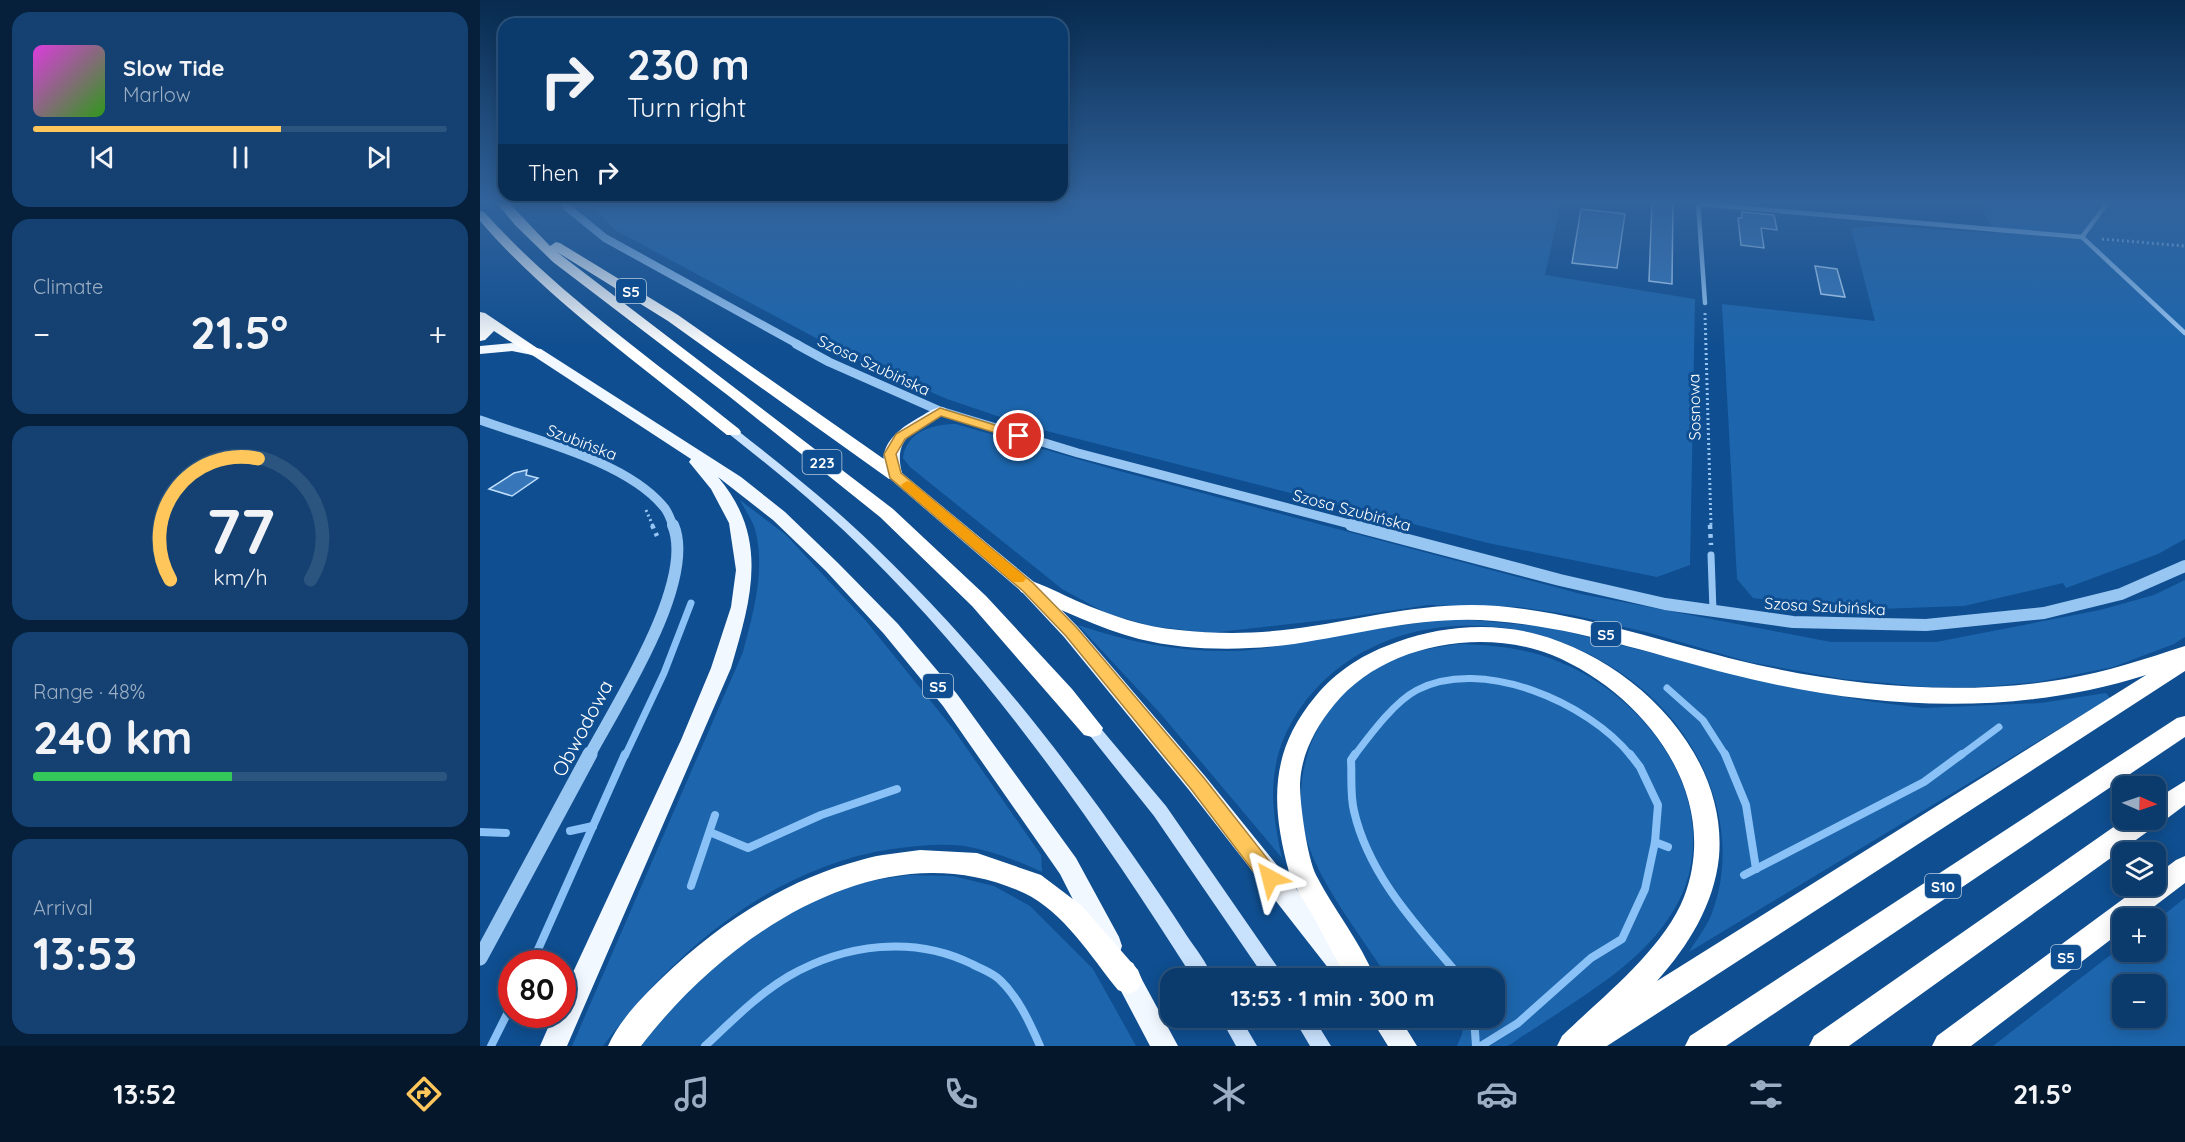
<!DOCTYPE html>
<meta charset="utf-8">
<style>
:root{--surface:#0b3a6c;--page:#144172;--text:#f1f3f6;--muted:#9aadc2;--line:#2b547f;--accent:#ffc75b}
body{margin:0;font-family:Quicksand,sans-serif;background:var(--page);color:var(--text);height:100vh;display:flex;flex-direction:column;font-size:22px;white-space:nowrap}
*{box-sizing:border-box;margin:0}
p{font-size:20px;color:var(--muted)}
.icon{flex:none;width:33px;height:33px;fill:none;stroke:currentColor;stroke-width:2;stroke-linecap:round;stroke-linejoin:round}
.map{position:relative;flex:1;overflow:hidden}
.sheet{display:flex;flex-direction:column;gap:12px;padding:12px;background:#06203b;width:480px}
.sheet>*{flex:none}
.hud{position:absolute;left:18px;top:18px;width:570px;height:183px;border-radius:18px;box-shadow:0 3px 15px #0003,0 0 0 2px var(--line);background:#0b3a6c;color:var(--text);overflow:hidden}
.needle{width:39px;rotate:92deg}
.controls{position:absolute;left:1632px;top:776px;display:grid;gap:12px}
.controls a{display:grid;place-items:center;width:54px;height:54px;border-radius:12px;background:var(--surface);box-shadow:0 3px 15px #0003,0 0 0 2px var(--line);font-size:30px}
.speed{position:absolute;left:18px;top:950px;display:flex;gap:12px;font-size:30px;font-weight:700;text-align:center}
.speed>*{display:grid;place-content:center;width:78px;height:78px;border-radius:50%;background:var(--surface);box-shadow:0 3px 15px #0003,0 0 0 2px var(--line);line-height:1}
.speed .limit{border:9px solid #d22;background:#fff;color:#111}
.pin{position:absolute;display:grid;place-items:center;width:51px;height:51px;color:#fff;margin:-26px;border:3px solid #fff;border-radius:50%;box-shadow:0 2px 6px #0007}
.me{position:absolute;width:66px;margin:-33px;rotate:322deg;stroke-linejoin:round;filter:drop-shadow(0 0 4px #0008)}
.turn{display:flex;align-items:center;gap:21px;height:126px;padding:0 30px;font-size:27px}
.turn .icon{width:78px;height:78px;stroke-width:2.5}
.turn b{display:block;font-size:42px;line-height:51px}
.then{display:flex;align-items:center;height:57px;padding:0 30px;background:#0003;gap:12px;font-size:22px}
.big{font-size:45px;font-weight:800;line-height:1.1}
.sheet .widget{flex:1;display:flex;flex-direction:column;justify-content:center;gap:9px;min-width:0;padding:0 21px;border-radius:18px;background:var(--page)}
.sheet .dial{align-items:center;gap:0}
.dial svg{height:156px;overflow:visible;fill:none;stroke:var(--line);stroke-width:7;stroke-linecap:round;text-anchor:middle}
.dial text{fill:var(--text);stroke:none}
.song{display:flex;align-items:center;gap:18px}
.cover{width:72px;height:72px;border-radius:9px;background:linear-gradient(135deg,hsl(300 70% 55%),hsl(110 70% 35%))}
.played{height:6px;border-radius:3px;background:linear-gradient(90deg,var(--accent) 60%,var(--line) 60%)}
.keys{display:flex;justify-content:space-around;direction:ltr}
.heat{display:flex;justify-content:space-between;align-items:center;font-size:33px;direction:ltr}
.charge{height:9px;border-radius:4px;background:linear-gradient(90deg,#34c759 48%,var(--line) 0)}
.trip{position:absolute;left:680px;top:968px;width:345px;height:60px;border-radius:18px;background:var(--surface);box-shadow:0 3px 15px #0003,0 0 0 2px var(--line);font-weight:800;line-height:60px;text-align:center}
.dock{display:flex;height:96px;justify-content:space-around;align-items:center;background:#04172b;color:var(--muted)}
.dock .icon{width:42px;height:42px}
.dock .active{color:var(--accent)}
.dock b{font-size:27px;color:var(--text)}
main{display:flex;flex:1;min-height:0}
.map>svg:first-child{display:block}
.green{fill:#1d66ad;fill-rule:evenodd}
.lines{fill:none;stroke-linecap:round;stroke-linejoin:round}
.stream-far1{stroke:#8ac2f7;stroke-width:7}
.stream{stroke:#8ac2f7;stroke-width:8}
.building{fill:#3777b9;stroke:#c0dffe;stroke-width:1.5}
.path-far1{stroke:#98c6f3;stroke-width:3;stroke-dasharray:2 3;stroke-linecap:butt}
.path{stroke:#98c6f3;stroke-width:4.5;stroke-dasharray:4 5;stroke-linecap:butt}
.minor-far1{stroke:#98c6f3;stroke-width:4.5}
.minor{stroke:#98c6f3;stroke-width:7}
.tertiary-far3{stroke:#98c6f3;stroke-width:8}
.tertiary-far2{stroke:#98c6f3;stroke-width:9}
.tertiary-far1{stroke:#98c6f3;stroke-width:12}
.tertiary{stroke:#98c6f3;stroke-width:15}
.secondary{fill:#c8e1fd;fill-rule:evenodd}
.trunk{fill:#f2f8ff;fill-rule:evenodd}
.motorway{fill:#fff;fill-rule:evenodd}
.route{fill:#ffc75b;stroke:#a6813b;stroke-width:1.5}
.slow{fill:#f59e0b}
.labels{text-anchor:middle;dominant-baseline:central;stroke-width:6;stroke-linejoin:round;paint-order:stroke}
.shield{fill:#0f4e90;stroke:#b7cade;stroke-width:1.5}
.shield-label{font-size:15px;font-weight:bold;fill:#fff}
.street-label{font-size:16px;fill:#fff;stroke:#0f4e90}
.near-street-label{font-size:20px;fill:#fff;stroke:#0f4e90}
</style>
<main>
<section class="sheet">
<div class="widget">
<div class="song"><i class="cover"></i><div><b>Slow Tide</b><p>Marlow</p></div></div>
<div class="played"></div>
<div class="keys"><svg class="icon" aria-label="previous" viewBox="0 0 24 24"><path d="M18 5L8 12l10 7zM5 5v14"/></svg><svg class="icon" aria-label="pause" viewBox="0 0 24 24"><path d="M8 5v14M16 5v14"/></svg><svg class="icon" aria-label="next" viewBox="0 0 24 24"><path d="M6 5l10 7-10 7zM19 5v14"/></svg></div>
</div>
<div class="widget"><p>Climate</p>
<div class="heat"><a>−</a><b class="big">21.5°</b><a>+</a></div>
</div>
<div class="widget dial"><svg viewBox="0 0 100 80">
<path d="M14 69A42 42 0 1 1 86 69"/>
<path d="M14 69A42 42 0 0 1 59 7" stroke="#ffc75b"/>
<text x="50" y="56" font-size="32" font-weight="700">77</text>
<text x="50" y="72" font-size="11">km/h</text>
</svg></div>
<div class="widget"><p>Range · 48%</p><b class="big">240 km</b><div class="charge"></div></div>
<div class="widget"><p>Arrival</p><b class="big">13:53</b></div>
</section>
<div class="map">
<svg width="1705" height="1046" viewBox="0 0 1705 1046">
<rect width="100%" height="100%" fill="#0f4e90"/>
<!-- green -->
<g class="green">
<polygon points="109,202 1081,202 1065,275 1215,299 1210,565 1177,577 1008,543 547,426 467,399 373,358 135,230"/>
<polygon points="1499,202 1705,202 1705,539 1678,554 1586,588 1583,583 1484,606 1369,610 1273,598 1257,579 1242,304 1395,321 1371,228 1402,226 1515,233"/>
<path d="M476,424L632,469L1101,594L1351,642H1456L1620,610L1674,595L1705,580V637L1694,644L1633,667L1558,682L1502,687H1447L1363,679L1269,662L1166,632L1092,615L1039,607L948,605L863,618L730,633L671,626L626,613L582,589L430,467L423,458C426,432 452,424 476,424Z"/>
<path d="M260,500L306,535L386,621L474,730L561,855L562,872C536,860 512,851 485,846C461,843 436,846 412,849C292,867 193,952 123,1046H92L263,652C273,613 285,574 276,533C274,522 265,510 260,500Z"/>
<path d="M981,619L1068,627L1313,688L1387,701L1443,708L1561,703L1626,693L1630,698L1209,952C1216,940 1227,927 1232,913C1250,865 1244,814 1223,768C1163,637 972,578 856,670C823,696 798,736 794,777C791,805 796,831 802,858L680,713L598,625C651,643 699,652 755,651C784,650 813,643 841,638C888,630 934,622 981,619Z"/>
<path d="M979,644C1013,645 1045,648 1077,661C1162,694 1237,790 1206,884C1188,935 1142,971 1099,999C1082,1011 1064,1022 1046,1034C1040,1037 1033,1044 1027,1046C1014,1046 990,1046 977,1046L982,1034L985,1017H1014V978H975L973,974L966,978H908C882,937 841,886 827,841C805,765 844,687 917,658C937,650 958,647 979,644Z"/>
<path d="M429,875L473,876L514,886L550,906L613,969L656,1046H161C219,970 286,914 379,884C395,879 412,878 429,875Z"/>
<path d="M1705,898V1046H1513L1642,946V951H1676V921ZM1642,984H1676V1017H1642Z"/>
</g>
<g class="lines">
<!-- stream-far1 -->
<g class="stream-far1">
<polyline points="1187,688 1223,720 1246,756"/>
<polyline points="145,756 184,673 211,603"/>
<path d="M874,756C890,735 914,702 937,690C1002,656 1109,703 1151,756"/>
<polyline points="1480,756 1519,727"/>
</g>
<!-- stream -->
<g class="stream">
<path d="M875,754L871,760C872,777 870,795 874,811C889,877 939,928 981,978"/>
<polyline points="1245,754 1266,805 1276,869"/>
<polyline points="90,831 113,826"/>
<polyline points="0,832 26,833"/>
<polyline points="232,833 268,848 341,815 417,789"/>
<polyline points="1175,842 1188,847"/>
<polyline points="1264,875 1444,782 1482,754"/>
<polyline points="211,886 235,815"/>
<polyline points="52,963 145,754"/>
<polyline points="994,1017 996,1046"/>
<polyline points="11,1046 32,1004"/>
<path d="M225,1046C252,1021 277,995 309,976C365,944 433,935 492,964C501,969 513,973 520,980C538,997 550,1023 560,1046"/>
<polyline points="1001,1046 1038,1023 1111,958 1142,939 1165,889 1175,842 1178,805 1160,767 1150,754"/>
</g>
</g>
<!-- building -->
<g class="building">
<polygon points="1172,202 1193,202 1192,284 1169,281"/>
<polygon points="1101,209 1145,214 1137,268 1092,263"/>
<polygon points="1262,212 1294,215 1297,230 1281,228 1284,248 1261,245 1258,218 1262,218"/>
<polygon points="1335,266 1357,269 1365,297 1341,294"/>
<polygon points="47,470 46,475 58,478 32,496 9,489 34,473"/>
</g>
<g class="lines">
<!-- path-far1 -->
<g class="path-far1">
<polyline points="1622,239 1705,246"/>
<polyline points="1225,313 1231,526"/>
<polyline points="166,510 173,526"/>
</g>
<!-- path -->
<g class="path">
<polyline points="172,525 177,536"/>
<polyline points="1230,525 1231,545"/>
</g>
<!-- minor-far1 -->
<g class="minor-far1">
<polyline points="1218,202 1225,303"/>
<polyline points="1218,204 1602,237"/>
<polyline points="1602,237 1705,333"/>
<polyline points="1602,237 1628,202"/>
</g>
<!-- minor -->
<polyline class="minor" points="1231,555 1233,611"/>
<!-- tertiary-far3 -->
<polyline class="tertiary-far3" points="85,202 88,208 125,238 319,345"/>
<!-- tertiary-far2 -->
<g class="tertiary-far2">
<polyline points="316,344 349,362 460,411 598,453 877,526"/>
<path d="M0,420C55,440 145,461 183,506C188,511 191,520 193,526"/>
</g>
<!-- tertiary-far1 -->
<g class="tertiary-far1">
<polyline points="871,525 1080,580 1185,604 1313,622 1446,625 1564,613 1641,594 1705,566"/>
<path d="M109,756C137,704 217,581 193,525"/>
</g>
<!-- tertiary -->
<polyline class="tertiary" points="0,958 110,754"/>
<!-- secondary -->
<g class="secondary">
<path d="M253,429L257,430C304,467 352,505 395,547C492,640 577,746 654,857C672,883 690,909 707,936C716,949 727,963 733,978H713C617,827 515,680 387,553C344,510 297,472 249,434L248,432L249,430Z"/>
<polygon points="612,722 617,724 686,806 805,978 785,978 674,816 607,732 605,728 607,724"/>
<polygon points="740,1017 760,1017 777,1046 756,1046"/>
<polygon points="813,1017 833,1017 851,1046 830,1046"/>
</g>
<!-- trunk -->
<g class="trunk">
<path d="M32,343L61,349L261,477L305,512L358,563L418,624L477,694L596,858L639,937L642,946L639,955L630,958L621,955L580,874L463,706L404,634L346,571L293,520L238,477C290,538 271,600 251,668L87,1046H60L74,1014H82V996L201,740L231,668L251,607L256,570L249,523L231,489L209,462L211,459L52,355L32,351L0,354V346Z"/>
<path d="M460,407L465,408L467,411L465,414C438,431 412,435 422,473L554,582L598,627L725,776L881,969L885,978H856L709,790L584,637L542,592L409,478C393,450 415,431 438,418C445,414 452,409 460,407Z"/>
<polygon points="644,959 653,963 698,1046 670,1046 631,972 635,963"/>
<polygon points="890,1017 919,1017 937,1046 908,1046"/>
</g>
<!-- motorway -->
<g class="motorway">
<polygon points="16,202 28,202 70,246 76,242 80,243 198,315 421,471 423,475 421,479 409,479 188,321 77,252 413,509 506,596 592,689 623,728 620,735 612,737 604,735 492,606 400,517 250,397 73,262 35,225"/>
<path d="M0,211L4,212C78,294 172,359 259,429L261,432L259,435H247C165,368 69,301 0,221Z"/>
<polygon points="0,312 5,313 63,352 56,356 51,355 14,331 5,340 0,341"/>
<path d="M548,580C565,585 581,594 597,601C630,615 663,627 699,630C736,634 775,634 812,629C881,620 947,600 1018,606C1107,614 1191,645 1278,665C1378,687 1484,696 1585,679C1626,672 1665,659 1705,646V671L1127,1046H1077L1082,1036C1122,997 1183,950 1204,897C1243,795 1164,693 1072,655C1002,627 903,644 854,705C836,727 821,754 820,784C820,805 827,856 836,875C854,910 880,941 895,978H866C855,957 844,936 833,916C825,901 814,888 809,872C791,806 789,752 835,697C857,670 885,653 917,642C961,626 1011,622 1056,634C1152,659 1248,752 1239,857C1234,905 1208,946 1177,981L1666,675C1530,718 1387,709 1250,674C1172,654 1095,627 1014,621C945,615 881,634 814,644C764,651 708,651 659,639C618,628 580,609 541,592L538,587L541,582Z"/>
<polygon points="1705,716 1705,737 1246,1046 1205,1046 1210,1036 1697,718"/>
<polygon points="1705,781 1705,805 1685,820 1675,823 1674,827 1369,1046 1329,1046 1334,1036 1645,819 1676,819 1676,799"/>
<path d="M440,850L497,853L561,875L602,906L658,970L662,980L658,990L648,994L638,990C611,957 584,912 544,893C401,827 245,936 161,1046H128C139,1021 162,997 182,978C238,924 305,880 381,860C400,854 420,853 440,850Z"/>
<polygon points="1705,856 1705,883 1659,918 1642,918 1642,931 1491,1046 1452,1046 1457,1036 1662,885 1676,885 1676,875 1696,860"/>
</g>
</g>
<!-- sky -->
<linearGradient id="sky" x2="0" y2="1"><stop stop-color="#082b4f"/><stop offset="0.58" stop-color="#31639c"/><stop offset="1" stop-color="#31639c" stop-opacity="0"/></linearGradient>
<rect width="1705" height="348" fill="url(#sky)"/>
<!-- route -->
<polygon class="route" points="460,408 544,434 546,436 539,440 461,416 425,439 416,454 421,473 553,583 597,628 724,778 797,871 800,878 797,884 790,887 783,884 711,789 586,636 543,591 410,478 404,454 416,434"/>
<!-- slow -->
<polygon class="slow" points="427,481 432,483 543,575 546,579 543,582 533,582 423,488 421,485"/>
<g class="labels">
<!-- shield labels -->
<g class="shield">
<rect x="136" y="279" width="30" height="24" rx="4.5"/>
<rect x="322.5" y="450" width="39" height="24" rx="4.5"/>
<rect x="1111" y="622" width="30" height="24" rx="4.5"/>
<rect x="443" y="674" width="30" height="24" rx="4.5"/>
<rect x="1445" y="874" width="36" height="24" rx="4.5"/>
<rect x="1571" y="945" width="30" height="24" rx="4.5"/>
</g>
<g class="shield-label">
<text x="151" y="291">S5</text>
<text x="342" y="462">223</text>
<text x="1126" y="634">S5</text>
<text x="458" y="686">S5</text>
<text x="1463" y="886">S10</text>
<text x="1586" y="957">S5</text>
</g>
<!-- street labels -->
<g class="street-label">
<text transform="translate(394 365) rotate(25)">Szosa Szubińska</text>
<text transform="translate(1214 407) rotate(-91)">Sosnowa</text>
<text transform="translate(102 442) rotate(21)">Szubińska</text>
<text transform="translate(872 510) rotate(15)">Szosa Szubińska</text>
<text transform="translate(1345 606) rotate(3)">Szosa Szubińska</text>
</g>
<!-- near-street labels -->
<g class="near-street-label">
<text transform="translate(102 728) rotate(-62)">Obwodowa</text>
</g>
</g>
</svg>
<div class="controls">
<a><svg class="needle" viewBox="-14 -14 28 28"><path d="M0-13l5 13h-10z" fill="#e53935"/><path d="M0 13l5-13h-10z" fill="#9aadc2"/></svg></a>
<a><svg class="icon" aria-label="layers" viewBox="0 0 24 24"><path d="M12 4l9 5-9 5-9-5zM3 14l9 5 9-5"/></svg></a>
<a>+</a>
<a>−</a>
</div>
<div class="speed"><div class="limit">80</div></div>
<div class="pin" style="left:539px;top:436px;background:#d93025"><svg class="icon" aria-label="arrive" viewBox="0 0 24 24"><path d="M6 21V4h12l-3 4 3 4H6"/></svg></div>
<svg class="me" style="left:790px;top:878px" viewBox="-20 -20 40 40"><path d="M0-17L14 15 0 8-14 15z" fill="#ffc75b" stroke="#fff" stroke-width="4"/></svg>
<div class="trip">13:53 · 1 min · 300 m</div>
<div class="hud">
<div class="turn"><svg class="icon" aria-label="right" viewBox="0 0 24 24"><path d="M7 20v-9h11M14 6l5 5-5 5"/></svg><div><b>230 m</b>Turn right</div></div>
<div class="then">Then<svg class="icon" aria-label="right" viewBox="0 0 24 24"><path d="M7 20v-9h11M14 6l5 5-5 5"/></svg></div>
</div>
</div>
</main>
<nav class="dock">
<b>13:52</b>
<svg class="icon active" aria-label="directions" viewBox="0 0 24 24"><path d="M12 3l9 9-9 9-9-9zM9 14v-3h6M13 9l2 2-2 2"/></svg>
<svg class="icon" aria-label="music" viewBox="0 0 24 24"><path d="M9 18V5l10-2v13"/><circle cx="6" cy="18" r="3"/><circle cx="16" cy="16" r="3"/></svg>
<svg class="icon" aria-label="phone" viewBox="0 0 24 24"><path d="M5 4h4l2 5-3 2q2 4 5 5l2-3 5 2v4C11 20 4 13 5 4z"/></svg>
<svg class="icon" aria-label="climate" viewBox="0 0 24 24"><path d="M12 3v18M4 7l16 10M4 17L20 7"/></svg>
<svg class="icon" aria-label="car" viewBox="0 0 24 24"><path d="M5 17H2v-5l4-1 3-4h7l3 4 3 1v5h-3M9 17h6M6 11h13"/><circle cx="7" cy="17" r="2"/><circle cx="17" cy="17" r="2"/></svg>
<svg class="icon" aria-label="filters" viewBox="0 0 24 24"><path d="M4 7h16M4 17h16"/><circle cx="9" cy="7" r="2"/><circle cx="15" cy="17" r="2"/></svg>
<b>21.5°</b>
</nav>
